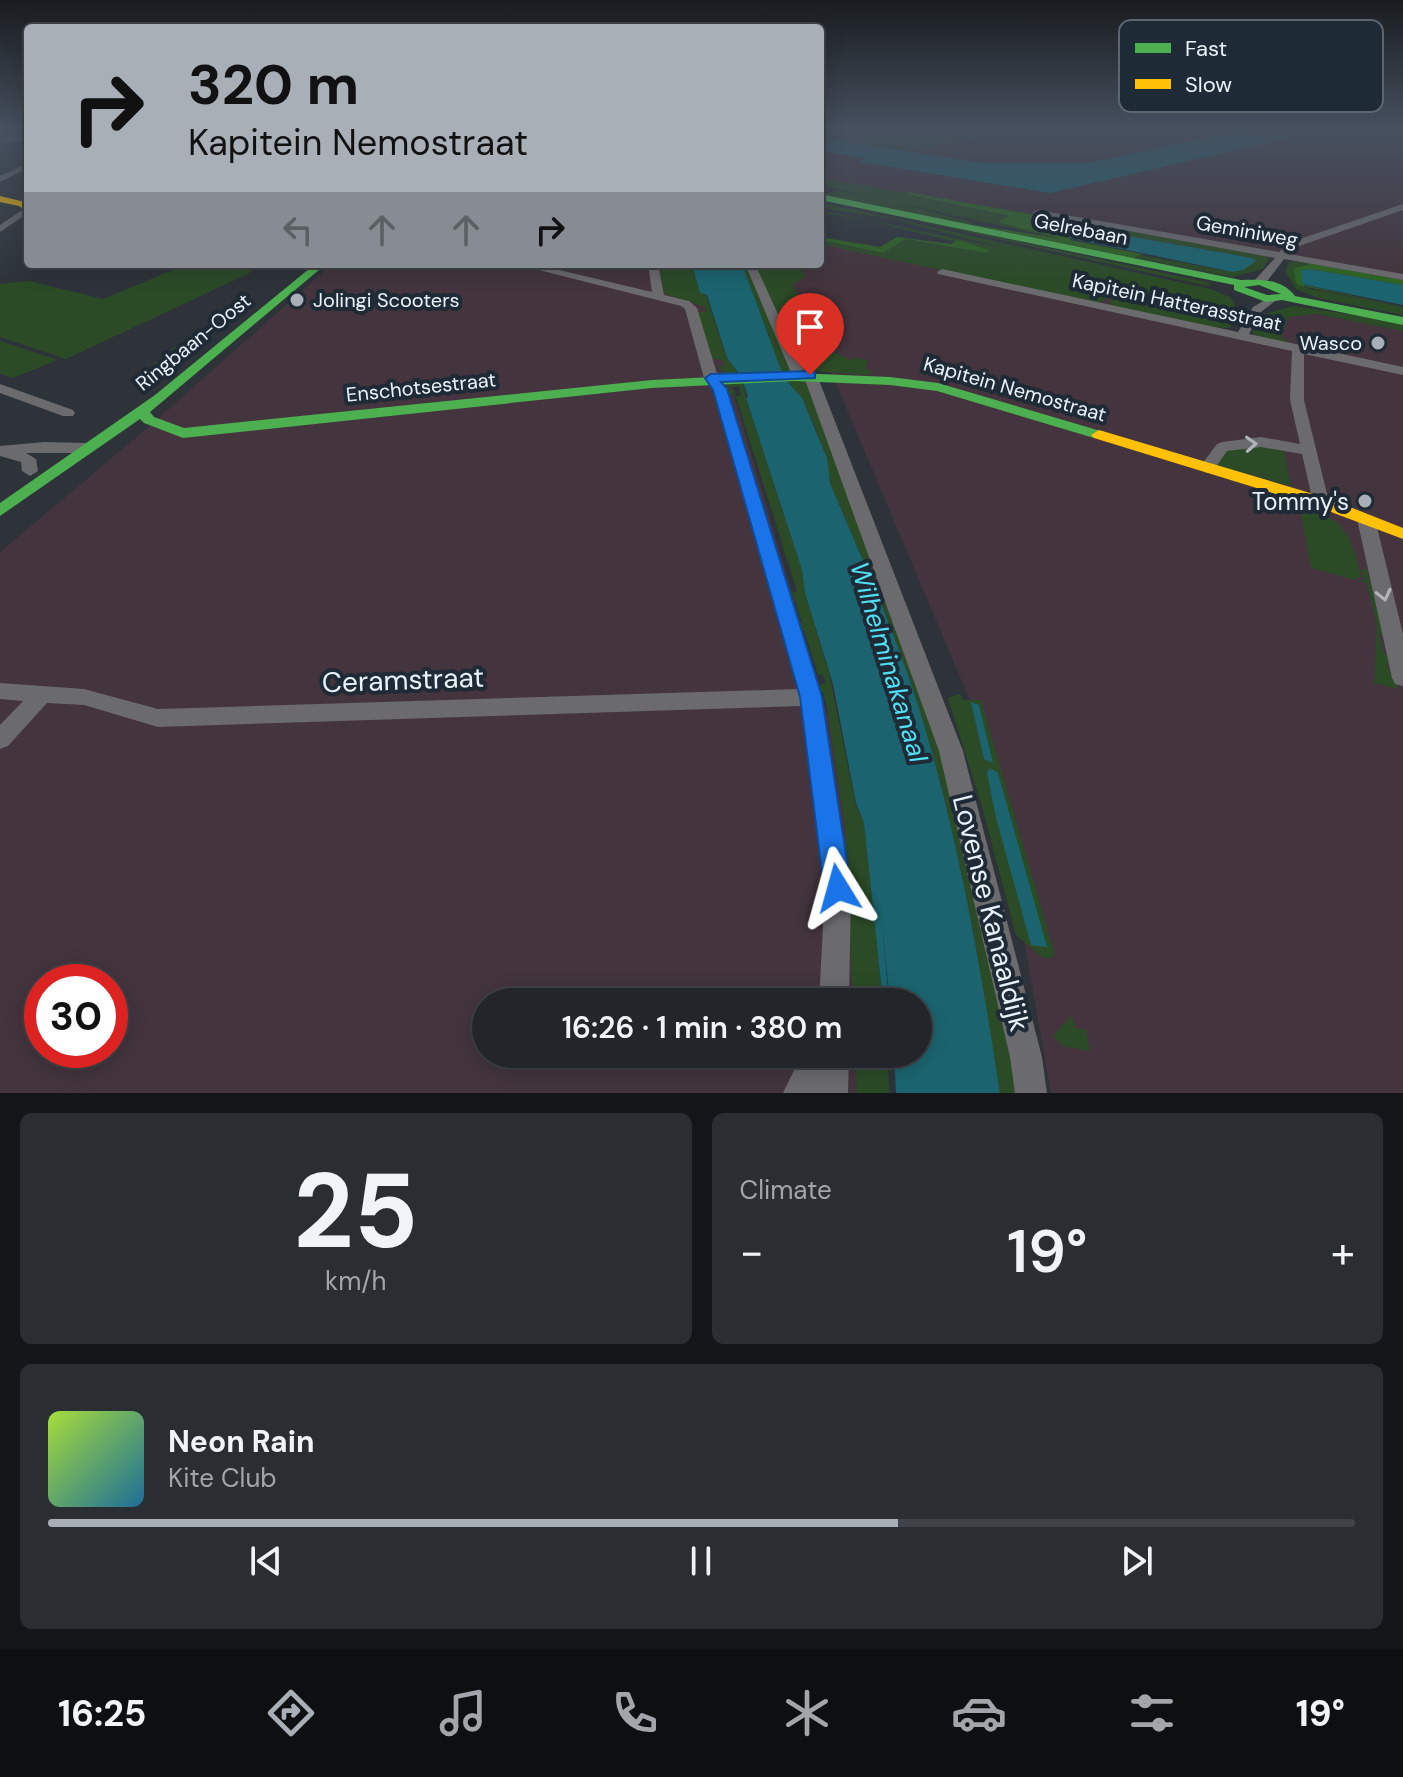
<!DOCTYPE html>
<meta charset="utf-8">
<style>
:root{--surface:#22262b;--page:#2a2e33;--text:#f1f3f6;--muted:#a2a5a9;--line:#3f4347;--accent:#a8afb6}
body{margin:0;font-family:"DM Sans",sans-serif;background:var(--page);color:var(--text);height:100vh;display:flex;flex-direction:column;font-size:30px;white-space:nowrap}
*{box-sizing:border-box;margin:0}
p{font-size:26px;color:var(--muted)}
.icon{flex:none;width:44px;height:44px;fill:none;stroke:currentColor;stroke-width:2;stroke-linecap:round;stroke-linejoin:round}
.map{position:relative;height:1093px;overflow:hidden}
.sheet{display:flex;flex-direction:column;gap:20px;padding:20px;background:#131518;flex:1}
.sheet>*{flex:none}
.top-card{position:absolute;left:24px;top:24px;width:800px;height:244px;border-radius:8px;box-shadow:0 4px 20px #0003,0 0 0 2px var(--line);background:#a8afb6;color:#111;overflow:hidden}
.speed{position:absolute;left:24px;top:964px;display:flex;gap:16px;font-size:40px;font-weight:700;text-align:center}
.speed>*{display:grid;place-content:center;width:104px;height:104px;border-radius:50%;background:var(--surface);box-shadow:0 4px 20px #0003,0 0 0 2px var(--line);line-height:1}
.speed .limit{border:12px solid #d22;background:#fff;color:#111}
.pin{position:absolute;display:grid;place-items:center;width:68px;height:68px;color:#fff;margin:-82px -34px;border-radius:50% 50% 50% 0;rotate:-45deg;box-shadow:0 0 8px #0007}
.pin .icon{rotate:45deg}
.me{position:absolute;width:88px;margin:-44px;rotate:352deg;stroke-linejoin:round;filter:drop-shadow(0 0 6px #0008)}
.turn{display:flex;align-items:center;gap:28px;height:168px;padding:0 32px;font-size:36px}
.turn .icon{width:104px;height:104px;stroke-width:2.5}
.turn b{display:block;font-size:56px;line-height:68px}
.lanes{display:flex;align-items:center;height:76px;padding:0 32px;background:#0003;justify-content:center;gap:40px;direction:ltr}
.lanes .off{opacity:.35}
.big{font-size:60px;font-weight:600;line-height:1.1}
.sheet .tile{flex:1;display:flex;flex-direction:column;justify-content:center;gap:12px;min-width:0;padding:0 28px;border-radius:12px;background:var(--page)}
.sheet .dial{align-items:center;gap:0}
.dial b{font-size:104px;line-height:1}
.song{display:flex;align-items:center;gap:24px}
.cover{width:96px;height:96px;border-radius:12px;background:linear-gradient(135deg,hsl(80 70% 55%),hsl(200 70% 35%))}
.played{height:8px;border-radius:4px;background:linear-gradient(90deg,var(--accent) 65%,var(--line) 65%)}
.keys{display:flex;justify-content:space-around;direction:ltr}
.heat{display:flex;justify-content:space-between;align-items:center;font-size:44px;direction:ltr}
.sheet .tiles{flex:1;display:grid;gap:20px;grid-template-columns:1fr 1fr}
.tile:last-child{grid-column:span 2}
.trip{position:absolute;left:472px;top:988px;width:460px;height:80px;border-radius:40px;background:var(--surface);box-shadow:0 4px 20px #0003,0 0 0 2px var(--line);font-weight:600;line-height:80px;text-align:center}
.tabs{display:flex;height:128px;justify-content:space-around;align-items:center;background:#0e0f11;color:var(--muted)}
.tabs .icon{width:56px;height:56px}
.tabs .selected{color:var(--accent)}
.tabs b{font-size:36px;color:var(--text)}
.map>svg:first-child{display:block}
.industrial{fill:#43343d;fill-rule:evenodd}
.green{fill:#2b4b27;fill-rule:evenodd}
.forest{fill:#2e6323}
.water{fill:#1b646f}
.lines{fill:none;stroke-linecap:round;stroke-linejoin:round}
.street{fill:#6b6a6d;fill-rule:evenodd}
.fast{fill:#4caf50;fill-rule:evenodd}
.slow{fill:#ffc107;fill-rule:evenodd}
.oneway{stroke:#b1b5ba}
.route{fill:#1a73e8;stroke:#114b97;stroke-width:2}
.poi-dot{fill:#a8afb6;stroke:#1e2a35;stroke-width:3}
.labels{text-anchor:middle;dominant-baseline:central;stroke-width:8;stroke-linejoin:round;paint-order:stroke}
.far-street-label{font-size:20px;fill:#eaf2f9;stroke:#1e2a35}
.far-poi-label{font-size:20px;fill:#eaf2f9;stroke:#1e2a35;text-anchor:start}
.poi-label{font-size:24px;fill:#eaf2f9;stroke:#1e2a35;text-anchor:end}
.water-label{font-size:26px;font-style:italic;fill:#4fe0f4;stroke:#1e2a35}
.near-street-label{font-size:28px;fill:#eaf2f9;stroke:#1e2a35}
.key{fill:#1e2a35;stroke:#5b6670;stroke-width:2}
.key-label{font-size:22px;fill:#eaf2f9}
</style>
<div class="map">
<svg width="1403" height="1093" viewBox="0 0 1403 1093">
<rect width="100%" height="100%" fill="#2d3339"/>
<!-- industrial -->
<g class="industrial">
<polygon points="1021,128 1257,128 1090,165 981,164 903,152 1024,130"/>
<polygon points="1320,128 1403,128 1403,278 820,178 820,149 1048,192"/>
<polygon points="820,243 1114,299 1115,305 1272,339 1286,316 1315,314 1403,328 1403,1093 1051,1093 990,748 806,313 790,284 797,264 820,264"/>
<path d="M332,264H689L727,371L853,802L862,1002H486V1054H864L866,1093H0V552L145,430ZM42,982H110V1050H42Z"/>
</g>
<!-- green -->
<g class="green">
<polygon points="820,128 889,128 876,133 906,128 1025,130 908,151 820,138 836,140 865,134 820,132"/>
<path d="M820,178L1065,219L1060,227L1068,220L1264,255L1269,259L1263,269L1232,277L820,196V193L828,194L835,190L888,201L820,185ZM909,192L1058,221L1009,217L913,196L906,194ZM893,202L1056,238L1063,239L997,222L1064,235V232L1083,228L1253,258L1243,270L1233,272L970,224L976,223Z"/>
<path d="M820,202L1210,289L1230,297L1239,313L1230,328L1208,327L1109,306L1112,300L1105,298L1100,304L820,244V240L883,253L906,239L983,253L989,250L861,219L820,213ZM826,209L888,218L1003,248L824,211Z"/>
<polygon points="922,222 923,221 1211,283 1208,286"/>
<polygon points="1301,261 1403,278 1311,267 1295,280 1306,288 1403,307 1403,315 1318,298 1296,289 1285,271 1289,262"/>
<polygon points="187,264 209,264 254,271 66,359 0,337 0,284 29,281 103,299"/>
<polygon points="658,264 692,264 700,293 706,295 726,357 741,376 725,374 718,366 725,365 723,360 712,359 698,312 706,312 705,307 665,294"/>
<path d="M742,264H747L792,372L782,374L768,337L770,335C763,328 747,277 742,264Z"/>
<polygon points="752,264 799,264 805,277 792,285 808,313 841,317 838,323 842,330 826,338 832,347 828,350 852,360 857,358 868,360 866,369 873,372 867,375 803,370"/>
<polygon points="1293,306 1403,322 1403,331 1317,314 1288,317 1281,338 1290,341 1279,342 1252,334 1259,316"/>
<path d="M217,326L160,372H144L176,346C191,346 200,328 217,326Z"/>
<polygon points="0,341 58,360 12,378 0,374"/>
<path d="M784,378L804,380L808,385L918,670L983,898L1017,1093H1000C980,964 958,833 919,708C895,631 861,557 830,483C825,444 810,407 784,378Z"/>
<polygon points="743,381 746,399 802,570 805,593 829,673 856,806 864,823 883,1002 853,1002 845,826 827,709 823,692 819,692 817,686 826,683 823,675 818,675 804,630 800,630 798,624 802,623 792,592 797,591 736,397 729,393 728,390 734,390 736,396 741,396 739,386 727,388 728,383"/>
<polygon points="1259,445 1283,449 1291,486 1215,465 1221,452"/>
<path d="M1302,506C1348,522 1350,533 1361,577H1357V580L1364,581L1361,569L1367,570L1384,635L1379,634L1384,654L1390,656L1392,665H1387L1398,689L1375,683L1376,689L1374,685L1377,624L1367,583L1311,568L1300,508Z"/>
<path d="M960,694L963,700H981L1055,955H1052V958H1043L1016,935L983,810L948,698ZM997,770L1046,946L1031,944Z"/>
<polygon points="1072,1015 1075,1028 1086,1030 1090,1051 1063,1046 1053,1036"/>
<polygon points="855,1054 888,1054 889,1093 857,1093"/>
</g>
<!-- forest -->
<g class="forest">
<polygon points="909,192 1059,220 1050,230 1069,235 1070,240 1142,254 1133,258 970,224 1063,239 997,222 1008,216 905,194"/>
<polygon points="820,237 880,247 897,237 951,244 957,240 990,250 985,253 906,239 883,253 820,240"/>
<polygon points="1312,264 1403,280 1403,285 1310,269 1301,270 1304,285 1308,286 1403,307 1298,285 1295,280 1294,268"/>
</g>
<!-- water -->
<g class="water">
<polygon points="1250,128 1330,128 1050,193 860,162 866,158 820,151 820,138 983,163 1088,163"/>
<polygon points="1083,228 1253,258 1256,261 1243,270 1233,272 1069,238 1072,235 1070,233"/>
<path d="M692,264H742L784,378L802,398L827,458L830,483C861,557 895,631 919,708C958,834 980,963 1000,1093H896L894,1054H918V1002H890L882,922L889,1002H883L864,823L856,803L833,684L805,593L802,570L746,398L748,397L741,376L727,358L707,295L700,293Z"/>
<polygon points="1310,269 1403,285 1403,305 1306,285 1302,283 1301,270"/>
<polygon points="971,702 979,705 993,763 984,759"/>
<polygon points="990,768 998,773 1047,947 1031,945 996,818 987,772"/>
</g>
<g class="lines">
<!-- street -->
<g class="street">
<polygon points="28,137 28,141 0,142 0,138"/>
<polygon points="28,163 28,168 0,182 0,176"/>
<polygon points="1403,204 1403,210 1299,246 1289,254 1403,274 1403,280 1284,259 1268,280 1259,285 1253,282 1275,258 1032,213 1037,210 1279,252 1291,242"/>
<polygon points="28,206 28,213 0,232 0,225"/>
<polygon points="28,226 28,233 22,233 22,229"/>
<polygon points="515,264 534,264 652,292 648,264 658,264 664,295 689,301 697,308 718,377 727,389 822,697 851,888 849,1002 819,1002 825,888 801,706 158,727 84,705 47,703 8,746 0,749 0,725 23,701 0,699 0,683 84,689 158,709 798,689 713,390 704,378 685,309 681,306"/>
<polygon points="745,264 755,264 805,373 810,371 817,375 963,751 1042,1057 1047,1093 1015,1093 1010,1057 939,751 804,377 799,379 792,375"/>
<polygon points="942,269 1238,332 1253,307 1272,296 1278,299 1261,312 1249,334 1403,367 1403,375 1304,354 1304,400 1329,502 1321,507 1313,502 1302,454 1261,447 1227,451 1213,471 1207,473 1199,468 1217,444 1222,442 1261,437 1300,444 1290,400 1292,351 938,274 937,272"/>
<polygon points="0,384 73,410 75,413 73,416 63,416 0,393"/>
<polygon points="44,442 88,443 96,448 88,453 26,453 36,459 38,471 30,476 22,471 21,462 0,456 0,446"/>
<polygon points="1366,514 1375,519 1403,634 1403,686 1395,684 1392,678 1357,519"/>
<polygon points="802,1054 849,1054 848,1093 783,1093"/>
</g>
<!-- fast -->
<g class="fast">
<path d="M820,194L1241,280C1261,279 1282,279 1295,296L1403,317V325L1282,300L1266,302L1234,290V285L820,200ZM1259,285L1281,294L1267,295L1244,287Z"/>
<polygon points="315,264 326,264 150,412 154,417 184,428 652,380 795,373 890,377 938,383 1104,432 1107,435 1104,438 1094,438 937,391 890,385 795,381 652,388 183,438 144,423 140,419 0,516 0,503 155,395"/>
</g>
<!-- slow -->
<g class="slow">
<polygon points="0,196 25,202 28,212 19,206 0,202"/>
<polygon points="1099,430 1327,498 1403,528 1403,539 1315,506 1094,438 1091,435"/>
</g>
</g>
<!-- one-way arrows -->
<defs><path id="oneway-chevron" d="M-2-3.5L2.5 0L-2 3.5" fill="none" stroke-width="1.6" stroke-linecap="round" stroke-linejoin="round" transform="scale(2)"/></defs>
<g class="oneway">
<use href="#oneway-chevron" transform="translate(1251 444) rotate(-3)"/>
<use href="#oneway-chevron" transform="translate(1384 595) rotate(77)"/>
</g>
<!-- sky -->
<linearGradient id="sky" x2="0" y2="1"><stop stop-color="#191c1f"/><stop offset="0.46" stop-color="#46505f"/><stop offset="1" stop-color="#46505f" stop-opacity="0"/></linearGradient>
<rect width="1403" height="281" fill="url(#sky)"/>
<!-- route -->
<polygon class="route" points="810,371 815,372 815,378 721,382 727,389 822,697 851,888 847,897 838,901 828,897 824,888 800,697 713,390 705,378 711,374"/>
<!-- markers -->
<g class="poi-dot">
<circle cx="297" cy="300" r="8"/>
<circle cx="1378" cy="343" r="8"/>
<circle cx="1365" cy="501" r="8"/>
</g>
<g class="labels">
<!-- far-street labels -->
<g class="far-street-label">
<text transform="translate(1081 229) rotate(11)">Gelrebaan</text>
<text transform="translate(1247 231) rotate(10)">Geminiweg</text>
<text transform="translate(1177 302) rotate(12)">Kapitein Hatterasstraat</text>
<text transform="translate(193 342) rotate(-39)">Ringbaan-Oost</text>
<text transform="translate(421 387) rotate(-6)">Enschotsestraat</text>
<text transform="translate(1015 389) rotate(16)">Kapitein Nemostraat</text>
</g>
<!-- far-poi labels -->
<g class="far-poi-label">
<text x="313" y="300">Jolingi Scooters</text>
<text x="1362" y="343" text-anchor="end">Wasco</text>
</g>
<!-- poi labels -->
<g class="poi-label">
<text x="1349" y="501">Tommy's</text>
</g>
<!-- water labels -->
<g class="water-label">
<text transform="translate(889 662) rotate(73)">Wilhelminakanaal</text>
</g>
<!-- near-street labels -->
<g class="near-street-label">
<text transform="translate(403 680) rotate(-2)">Ceramstraat</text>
<text transform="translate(991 913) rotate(76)">Lovense Kanaaldijk</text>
</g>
</g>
<!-- legend -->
<rect x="1119" y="20" width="264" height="92" rx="12" class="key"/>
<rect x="1135" y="43" width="36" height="10" fill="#4caf50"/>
<rect x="1135" y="79" width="36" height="10" fill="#ffc107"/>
<g class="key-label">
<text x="1185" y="56">Fast</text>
<text x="1185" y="92">Slow</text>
</g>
</svg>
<div class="speed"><div class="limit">30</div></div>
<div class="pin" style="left:810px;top:375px;background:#d93025"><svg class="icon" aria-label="arrive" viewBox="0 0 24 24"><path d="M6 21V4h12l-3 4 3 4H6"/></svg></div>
<svg class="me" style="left:838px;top:888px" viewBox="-20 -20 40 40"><path d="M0-17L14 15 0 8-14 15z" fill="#1a73e8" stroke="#fff" stroke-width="4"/></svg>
<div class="trip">16:26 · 1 min · 380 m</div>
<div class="top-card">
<div class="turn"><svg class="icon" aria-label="right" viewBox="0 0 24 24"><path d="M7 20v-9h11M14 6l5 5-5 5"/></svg><div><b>320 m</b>Kapitein Nemostraat</div></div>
<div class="lanes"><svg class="icon off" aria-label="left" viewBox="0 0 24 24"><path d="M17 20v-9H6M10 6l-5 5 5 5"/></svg><svg class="icon off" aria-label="ahead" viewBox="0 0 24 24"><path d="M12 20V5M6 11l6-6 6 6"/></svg><svg class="icon off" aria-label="ahead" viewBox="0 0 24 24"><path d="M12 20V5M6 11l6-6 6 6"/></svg><svg class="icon" aria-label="right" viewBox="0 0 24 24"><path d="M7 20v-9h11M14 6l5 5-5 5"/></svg></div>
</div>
</div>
<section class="sheet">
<div class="tiles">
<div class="tile dial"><b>25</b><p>km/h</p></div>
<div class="tile"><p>Climate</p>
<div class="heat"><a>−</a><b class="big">19°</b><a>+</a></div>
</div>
<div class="tile">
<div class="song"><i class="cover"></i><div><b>Neon Rain</b><p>Kite Club</p></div></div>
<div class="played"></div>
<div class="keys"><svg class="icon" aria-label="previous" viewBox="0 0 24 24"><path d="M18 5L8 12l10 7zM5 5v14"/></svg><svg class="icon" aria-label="pause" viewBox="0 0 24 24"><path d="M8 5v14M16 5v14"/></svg><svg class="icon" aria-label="next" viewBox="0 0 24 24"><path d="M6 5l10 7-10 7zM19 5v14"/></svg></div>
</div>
</div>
</section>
<nav class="tabs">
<b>16:25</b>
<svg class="icon selected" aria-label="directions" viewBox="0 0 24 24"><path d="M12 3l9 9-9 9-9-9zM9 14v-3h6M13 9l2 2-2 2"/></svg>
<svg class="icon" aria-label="music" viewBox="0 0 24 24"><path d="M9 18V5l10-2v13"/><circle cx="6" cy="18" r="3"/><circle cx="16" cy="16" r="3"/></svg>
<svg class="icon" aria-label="phone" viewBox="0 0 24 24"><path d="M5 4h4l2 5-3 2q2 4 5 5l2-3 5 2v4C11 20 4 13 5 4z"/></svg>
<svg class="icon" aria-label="climate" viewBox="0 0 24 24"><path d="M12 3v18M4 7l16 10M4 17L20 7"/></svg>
<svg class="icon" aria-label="car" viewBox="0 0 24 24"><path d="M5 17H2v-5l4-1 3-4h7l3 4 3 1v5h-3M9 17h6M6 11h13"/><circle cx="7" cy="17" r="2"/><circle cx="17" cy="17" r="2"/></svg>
<svg class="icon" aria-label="filters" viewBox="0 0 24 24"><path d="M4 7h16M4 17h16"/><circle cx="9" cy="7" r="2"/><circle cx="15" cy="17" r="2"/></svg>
<b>19°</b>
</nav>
